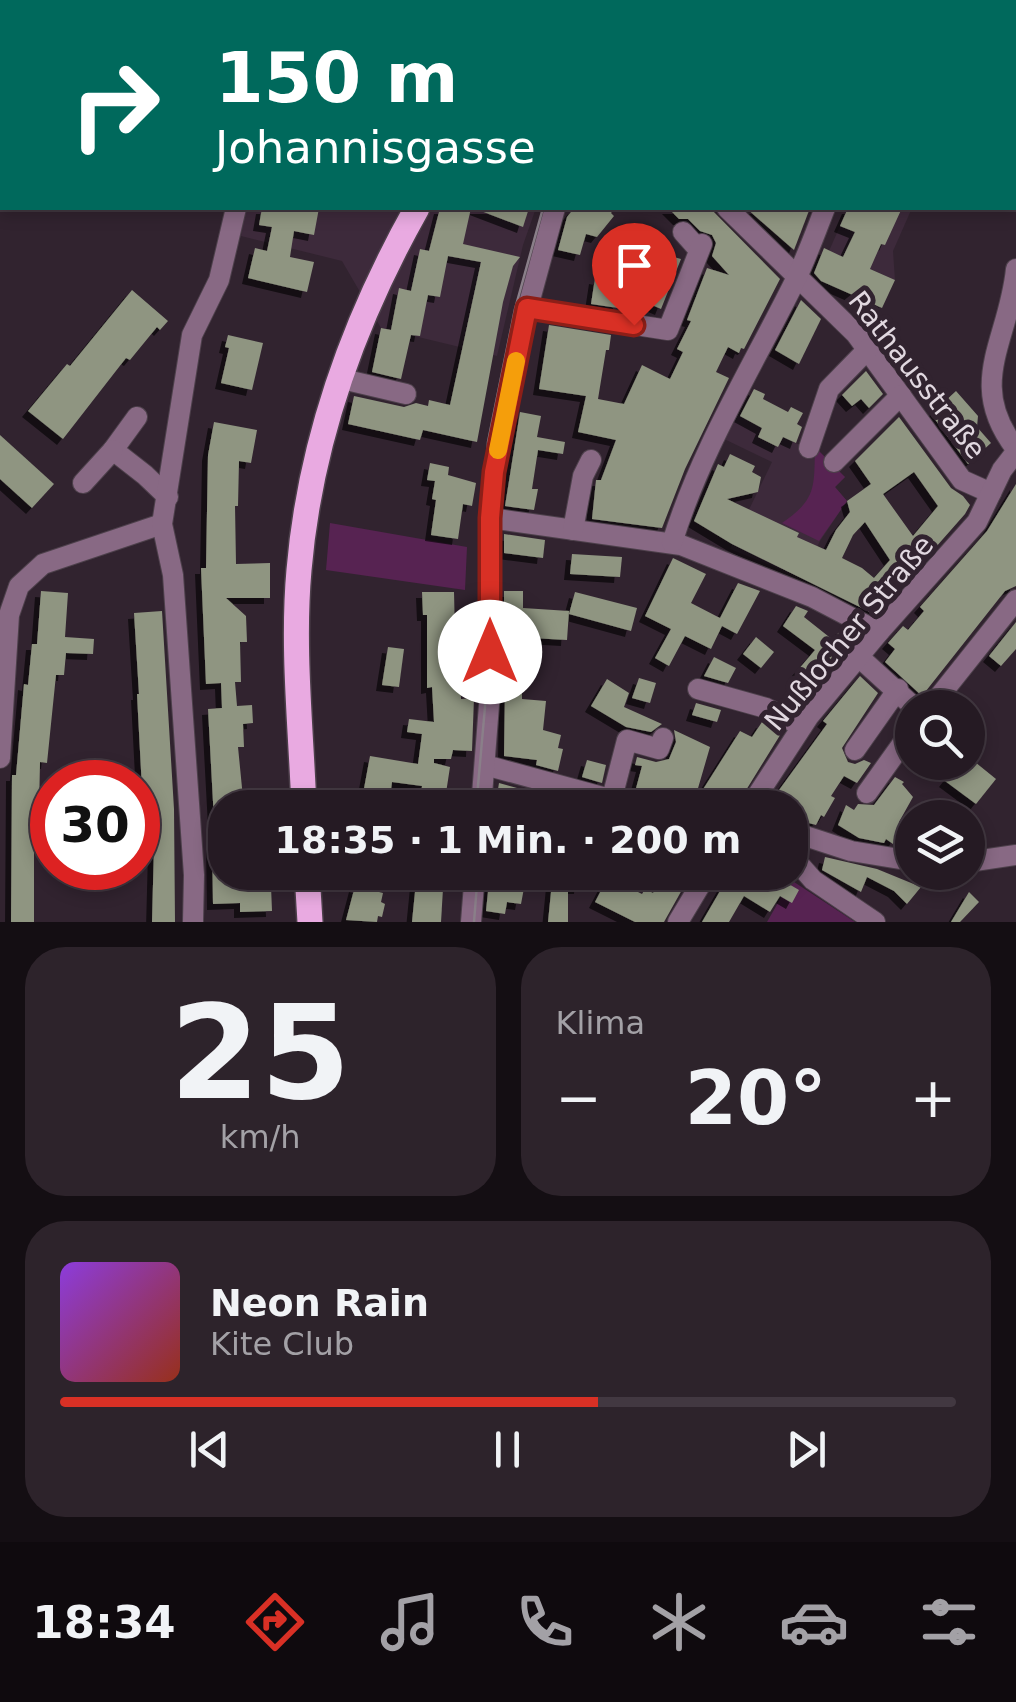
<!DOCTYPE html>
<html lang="de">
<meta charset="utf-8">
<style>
:root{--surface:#251a23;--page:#2d232b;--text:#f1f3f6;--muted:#a3a1a6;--line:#423841;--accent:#d93025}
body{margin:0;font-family:"DejaVu Sans",sans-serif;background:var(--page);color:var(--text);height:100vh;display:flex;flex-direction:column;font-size:38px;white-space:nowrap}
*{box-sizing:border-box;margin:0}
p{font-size:32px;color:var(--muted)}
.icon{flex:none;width:55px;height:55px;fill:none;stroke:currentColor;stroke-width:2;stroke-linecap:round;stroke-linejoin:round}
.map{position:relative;height:922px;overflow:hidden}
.details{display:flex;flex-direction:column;gap:25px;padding:25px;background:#140e13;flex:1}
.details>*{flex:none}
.banner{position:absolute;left:0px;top:0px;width:1018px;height:210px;box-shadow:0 5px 15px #0003,0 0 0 2px var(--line);background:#00695c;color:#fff;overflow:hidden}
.tools{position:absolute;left:895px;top:690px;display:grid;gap:20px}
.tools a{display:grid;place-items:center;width:90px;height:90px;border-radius:50%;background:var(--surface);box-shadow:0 5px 15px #0003,0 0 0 2px var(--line);font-size:50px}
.speed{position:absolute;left:30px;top:760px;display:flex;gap:20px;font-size:50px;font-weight:700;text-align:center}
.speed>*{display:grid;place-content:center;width:130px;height:130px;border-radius:50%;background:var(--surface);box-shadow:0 5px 15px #0003,0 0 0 2px var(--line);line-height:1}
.speed .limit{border:15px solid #d22;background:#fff;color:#111}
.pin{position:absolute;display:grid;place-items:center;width:85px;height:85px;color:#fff;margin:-102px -42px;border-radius:50% 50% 50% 0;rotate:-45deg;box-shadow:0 0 10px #0007}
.pin .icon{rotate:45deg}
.me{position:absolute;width:110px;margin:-55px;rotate:0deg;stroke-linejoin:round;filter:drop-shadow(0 0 8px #0008)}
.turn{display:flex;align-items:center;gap:35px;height:210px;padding:0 50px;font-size:45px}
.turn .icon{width:130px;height:130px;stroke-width:2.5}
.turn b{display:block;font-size:70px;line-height:85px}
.big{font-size:75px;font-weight:600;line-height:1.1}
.details .card{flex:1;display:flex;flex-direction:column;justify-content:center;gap:15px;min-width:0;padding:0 35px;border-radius:40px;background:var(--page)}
.details .dial{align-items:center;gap:0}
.dial b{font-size:130px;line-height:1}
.song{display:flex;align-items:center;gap:30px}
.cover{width:120px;height:120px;border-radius:15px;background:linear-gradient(135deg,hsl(270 70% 55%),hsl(10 70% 35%))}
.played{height:10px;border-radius:5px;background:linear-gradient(90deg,var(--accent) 60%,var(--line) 60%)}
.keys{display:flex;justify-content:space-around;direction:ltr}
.heat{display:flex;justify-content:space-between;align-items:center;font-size:55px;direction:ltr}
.details .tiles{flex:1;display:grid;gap:25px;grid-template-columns:1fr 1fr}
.card:last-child{grid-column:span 2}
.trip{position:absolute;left:208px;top:790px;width:600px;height:100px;border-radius:40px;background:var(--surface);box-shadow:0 5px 15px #0003,0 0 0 2px var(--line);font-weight:600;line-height:100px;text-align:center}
.menu{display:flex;height:160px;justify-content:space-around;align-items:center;background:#0f0a0e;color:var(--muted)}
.menu .icon{width:70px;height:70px}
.menu .current{color:var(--accent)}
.menu b{font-size:45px;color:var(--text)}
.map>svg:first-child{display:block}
.built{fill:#3d2a3b}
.green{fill:#572352}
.building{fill:#8f9581;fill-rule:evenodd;filter:url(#shadow)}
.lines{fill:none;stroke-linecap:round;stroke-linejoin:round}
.minor-casing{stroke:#4d404b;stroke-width:22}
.major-casing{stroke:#4d404b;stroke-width:28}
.minor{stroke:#886984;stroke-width:20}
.major{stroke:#e9aae1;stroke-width:25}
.tram{stroke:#8a7f89;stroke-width:2.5}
.route-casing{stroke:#8d1f18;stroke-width:25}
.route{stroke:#d93025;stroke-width:18}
.slow{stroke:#f59e0b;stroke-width:18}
.labels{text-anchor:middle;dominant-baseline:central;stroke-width:10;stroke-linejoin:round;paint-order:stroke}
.street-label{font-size:28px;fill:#e1d8e0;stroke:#31232f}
</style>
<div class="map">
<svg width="1016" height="922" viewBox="0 0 1016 922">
<defs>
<filter id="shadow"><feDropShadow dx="-6" dy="6" stdDeviation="0" flood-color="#0009"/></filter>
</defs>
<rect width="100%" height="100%" fill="#31232f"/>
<!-- built -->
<g class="built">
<polygon points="245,208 536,208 523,245 497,356 381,328 342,261 241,236"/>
<polygon points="848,208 912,208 893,251 895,280 829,251"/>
<polygon points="732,412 762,428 758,437 783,437 804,447 845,477 835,487 847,501 820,541 802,578 730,549 772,462 720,437"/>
</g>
<!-- green -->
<g class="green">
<path d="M815,447L845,477L835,487L847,501L819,541L782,523C817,499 814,487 815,447Z"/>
<polygon points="330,523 467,547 465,590 326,570"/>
<polygon points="791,880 855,922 767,922"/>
</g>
<!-- building -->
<g class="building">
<polygon points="262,208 319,208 314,235 294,231 290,257 314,262 307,292 248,278 255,248 267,251 272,227 259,225"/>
<polygon points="440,208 471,208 463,244 520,257 513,266 503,302 477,442 423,430 420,440 348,424 354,396 404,407 416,403 428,406 429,400 450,405 481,262 448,256 440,297 428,295 420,336 411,335 401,379 372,372 381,328 391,330 399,288 411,291 420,249 429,251"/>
<polygon points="473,208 529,208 523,227"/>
<polygon points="574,208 615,208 611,213 614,216 597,237 586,234 580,255 558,250 567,217"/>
<polygon points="668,208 710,208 780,279 744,349 741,348 739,353 728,347 716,372 729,378 685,469 662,528 592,519 596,480 601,480 616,440 578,432 586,396 539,389 549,325 611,335 609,350 606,350 598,399 624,404 642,365 670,379 683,352 677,349 691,321 687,320 707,268 729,275 712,256 716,243 712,235 700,231 688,219 679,219"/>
<polygon points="746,208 810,208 794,250"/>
<polygon points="848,208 902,208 885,245 881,244 870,269 895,280 882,308 821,281 814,273 824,248 843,257 855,232 840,226"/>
<polygon points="663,254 681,259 661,309 652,305 653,302 626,298 620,298 618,308 591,304 595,278 647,288 652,274 656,275"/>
<polygon points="132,290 168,321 160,330 157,327 130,360 126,358 63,439 28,411 67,364 70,366"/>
<polygon points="801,300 821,319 799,364 775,350"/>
<polygon points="228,335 263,343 252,390 221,383 229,348 225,347"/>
<polygon points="866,371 883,394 869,408 861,399 852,406 842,395"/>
<polygon points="754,389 765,394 763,399 788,412 791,407 803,413 797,424 802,427 796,443 783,437 778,447 758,437 762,428 740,416"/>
<polygon points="956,391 978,416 977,427 991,443 968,464 931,414"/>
<polygon points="520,412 541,416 537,437 565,442 563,454 538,450 532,489 538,489 534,510 505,506"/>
<path d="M899,417L951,488L963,496L970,505L965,514L876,615L732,544L694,521L718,464L724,467L730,454L755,466L752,472L761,477L758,492L727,499L799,533L797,537L826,550L836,530L850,512L847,501L871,484L855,461ZM914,472L938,506L913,536L883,494ZM865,522L890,560L874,578L862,568L842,558L853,535Z"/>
<polygon points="214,422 257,430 251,463 239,461 238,506 235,506 236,564 270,563 270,598 226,598 246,616 247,642 240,642 241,682 235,682 237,706 252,705 253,723 243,724 244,747 238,747 244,808 225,808 225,839 215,839 208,709 222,708 221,683 206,684 201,568 206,568 208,455"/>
<polygon points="0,435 54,484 32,508 0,479"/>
<polygon points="430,463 449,467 448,475 476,483 472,506 463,504 458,539 431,535 436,500 432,499 435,481 427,480"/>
<polygon points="1016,484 1016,586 1005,591 922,696 885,662 895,649 888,643 903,626 908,630 924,611 920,607 987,531"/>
<polygon points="504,534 545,540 543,558 504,553"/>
<polygon points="572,554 622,557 620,577 570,574"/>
<polygon points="673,558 706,574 691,603 720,618 738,583 760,591 737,634 722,626 711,649 685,636 669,666 655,658 671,629 645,616"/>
<polygon points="41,591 68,593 65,637 94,639 93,654 66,653 64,675 56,675 47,763 40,762 39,810 34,810 34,922 11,922 12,775 16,775 24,684 28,685 32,644 37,644"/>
<polygon points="504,591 523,591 523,608 569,611 567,640 532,638 533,631 504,631"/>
<polygon points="422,592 454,592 456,674 460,674 461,699 474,698 472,751 453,750 451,759 434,759 434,763 450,767 444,806 420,802 422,786 392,782 390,798 363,794 370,756 418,764 422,734 407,732 409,719 434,722 432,687 427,688 427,615 423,615"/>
<polygon points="575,592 637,608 631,631 569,614"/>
<polygon points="796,606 808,611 804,617 833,640 842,628 858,636 816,686 798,670 815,650 783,626"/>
<polygon points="162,611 174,809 175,922 152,922 154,846 145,846 137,694 139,694 134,613"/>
<polygon points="1016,622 1016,649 1001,666 989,656"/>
<polygon points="756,637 774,652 761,668 743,654"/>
<polygon points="388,647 404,649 399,687 382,685"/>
<polygon points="714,657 736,668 728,683 704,676"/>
<polygon points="860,676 878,693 842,748 848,762 855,764 864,760 871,763 857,783 844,776 831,796 835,798 824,817 821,815 816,825 790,818 790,808 766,808 827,724 823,721"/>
<polygon points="639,678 656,683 650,703 632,698"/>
<polygon points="607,679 629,693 624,707 662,724 651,732 626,727 591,706"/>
<polygon points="505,687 522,688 522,699 546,701 543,730 561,735 558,748 563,749 558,771 536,765 537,760 504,756"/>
<polygon points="696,703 721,710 717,722 692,715"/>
<polygon points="762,722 782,732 735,808 706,808 695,802 740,731 752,737"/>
<polygon points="674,730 710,747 694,802 664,788 656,806 652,798 635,792 642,766 635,765 637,757 656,762 669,759 676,742"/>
<polygon points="587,760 606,765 602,783 582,777"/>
<polygon points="960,762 975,762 996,779 976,804 945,781"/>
<polygon points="895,777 904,782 902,784 913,797 899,822 903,825 893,844 886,839 884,843 859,838 838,825 846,805 854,810 858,804 874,805"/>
<polygon points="499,783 589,808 495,808"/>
<polygon points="212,840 225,840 225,876 240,876 240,887 271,886 272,911 240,912 240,903 213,904"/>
<polygon points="825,857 877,869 921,887 907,904 894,891 867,877 861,892 822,870"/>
<polygon points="417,872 444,872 441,922 412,922"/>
<polygon points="490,872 507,872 507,885 524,888 521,904 507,902 505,914 486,911"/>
<polygon points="553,872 581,872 580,888 568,888 568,922 548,922"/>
<polygon points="665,872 692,872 664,922 635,922 595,902 608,877 642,894 645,889 653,893"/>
<polygon points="731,872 780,872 788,878 787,883 799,890 792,903 780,896 770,912 744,896 729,922 702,922"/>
<polygon points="355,886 383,893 381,902 385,904 382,917 378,916 377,922 346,920"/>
<polygon points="969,892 979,902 960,922 951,922"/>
</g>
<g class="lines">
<defs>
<g id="minor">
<polyline points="796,0 799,2"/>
<polyline points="894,0 894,2"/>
<polyline points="256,2 256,0"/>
<polyline points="831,2 834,0"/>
<polyline points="0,54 2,53"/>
<polyline points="1015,129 1016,129"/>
<polyline points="727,208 856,334 962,480 991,493"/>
<polyline points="683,232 699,250"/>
<path d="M1016,269C1009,341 965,383 1016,449"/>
<polyline points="527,308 668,330 702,244"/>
<polyline points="338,378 406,394"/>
<polyline points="137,417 113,450 145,475 168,497"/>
<polyline points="809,448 829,389 868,349"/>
<polyline points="834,462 901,395"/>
<polyline points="83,483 113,450"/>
<polyline points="490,518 681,545 812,597 879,632"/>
<polyline points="573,530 583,476 591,460"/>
<path d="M672,543C701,449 753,366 796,279C807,256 816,231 825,208"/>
<polyline points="859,657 915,708"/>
<polyline points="698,689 766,708 802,726"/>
<polyline points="930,708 1016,600"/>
<polyline points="855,750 898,689"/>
<polyline points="0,758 9,615 19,586 43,564 162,524"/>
<polyline points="485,765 643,808"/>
<polyline points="867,793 912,730"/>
<polyline points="612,798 627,740 659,749 663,738"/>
<polyline points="481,808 490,692 490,518 494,472 525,318 555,208"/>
<polyline points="749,808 809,716 879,632 977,522 1002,470 1016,452"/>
<polyline points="790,831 851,851 912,861"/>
<polyline points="790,854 813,880 875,922"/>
<polyline points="968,862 1016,855"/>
<polyline points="193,922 194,875 173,575 162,524 192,335 219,280 236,208"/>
<polyline points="471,922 475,872"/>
<polyline points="678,922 708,872"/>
</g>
<g id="major">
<polyline points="595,2 598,0"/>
<path d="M304,808C301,729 292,648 299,570C310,441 354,320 417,208"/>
<polyline points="307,872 310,922"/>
</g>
</defs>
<!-- minor casing -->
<use href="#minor" class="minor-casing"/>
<!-- major casing -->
<use href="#major" class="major-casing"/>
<!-- minor -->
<use href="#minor" class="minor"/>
<!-- major -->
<use href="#major" class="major"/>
<!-- tram -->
<g class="tram">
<polyline points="619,2 621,0"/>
<polyline points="476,808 485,707 484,517 488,442 515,309 543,208"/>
<polyline points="474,922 478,872"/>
</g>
</g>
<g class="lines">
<defs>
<polyline id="route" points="490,652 490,518 494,472 527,308 634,325"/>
</defs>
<!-- route casing -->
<use href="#route" class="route-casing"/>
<!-- route -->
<use href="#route" class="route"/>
<!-- slow -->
<polyline class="slow" points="498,450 516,361"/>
</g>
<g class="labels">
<!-- street labels -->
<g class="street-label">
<text transform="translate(917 375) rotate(52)">Rathausstraße</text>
<text transform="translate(849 633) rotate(-50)">Nußlocher Straße</text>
</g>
</g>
</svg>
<div class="tools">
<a><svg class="icon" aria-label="search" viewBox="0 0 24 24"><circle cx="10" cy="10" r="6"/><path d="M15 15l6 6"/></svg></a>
<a><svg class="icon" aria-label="layers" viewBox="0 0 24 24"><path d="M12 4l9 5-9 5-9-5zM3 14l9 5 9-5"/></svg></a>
</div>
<div class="speed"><div class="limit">30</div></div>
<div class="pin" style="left:634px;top:325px;background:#d93025"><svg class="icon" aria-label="arrive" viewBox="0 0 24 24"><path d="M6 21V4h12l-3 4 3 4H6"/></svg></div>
<svg class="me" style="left:490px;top:652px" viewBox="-20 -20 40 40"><circle r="19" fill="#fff"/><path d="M0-13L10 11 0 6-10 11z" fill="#d93025"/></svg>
<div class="trip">18:35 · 1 Min. · 200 m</div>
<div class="banner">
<div class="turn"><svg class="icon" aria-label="right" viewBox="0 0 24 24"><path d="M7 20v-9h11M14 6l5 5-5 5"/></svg><div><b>150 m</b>Johannisgasse</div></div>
</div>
</div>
<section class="details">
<div class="tiles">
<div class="card dial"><b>25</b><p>km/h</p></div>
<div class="card"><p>Klima</p>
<div class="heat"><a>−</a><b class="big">20°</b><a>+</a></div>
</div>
<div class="card">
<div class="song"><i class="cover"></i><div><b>Neon Rain</b><p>Kite Club</p></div></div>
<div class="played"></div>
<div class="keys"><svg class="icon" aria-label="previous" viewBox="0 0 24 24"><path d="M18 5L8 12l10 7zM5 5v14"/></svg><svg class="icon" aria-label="pause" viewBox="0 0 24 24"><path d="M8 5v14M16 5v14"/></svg><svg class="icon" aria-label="next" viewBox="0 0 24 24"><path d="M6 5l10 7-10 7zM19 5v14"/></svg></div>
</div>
</div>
</section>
<nav class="menu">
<b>18:34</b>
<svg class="icon current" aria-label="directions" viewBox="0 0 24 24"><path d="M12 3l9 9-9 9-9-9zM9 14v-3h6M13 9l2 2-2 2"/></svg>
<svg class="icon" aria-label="music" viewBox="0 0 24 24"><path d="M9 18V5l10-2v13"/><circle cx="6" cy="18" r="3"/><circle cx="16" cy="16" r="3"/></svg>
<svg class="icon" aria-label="phone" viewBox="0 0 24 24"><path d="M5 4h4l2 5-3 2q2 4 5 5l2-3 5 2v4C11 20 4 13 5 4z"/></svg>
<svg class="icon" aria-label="climate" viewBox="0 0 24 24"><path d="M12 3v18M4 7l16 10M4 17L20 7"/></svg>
<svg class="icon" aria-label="car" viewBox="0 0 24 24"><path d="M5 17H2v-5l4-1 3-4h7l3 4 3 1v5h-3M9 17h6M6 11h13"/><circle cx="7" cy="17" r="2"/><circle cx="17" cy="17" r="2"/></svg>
<svg class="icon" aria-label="filters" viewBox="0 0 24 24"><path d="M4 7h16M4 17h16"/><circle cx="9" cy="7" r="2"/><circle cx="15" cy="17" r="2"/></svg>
</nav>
